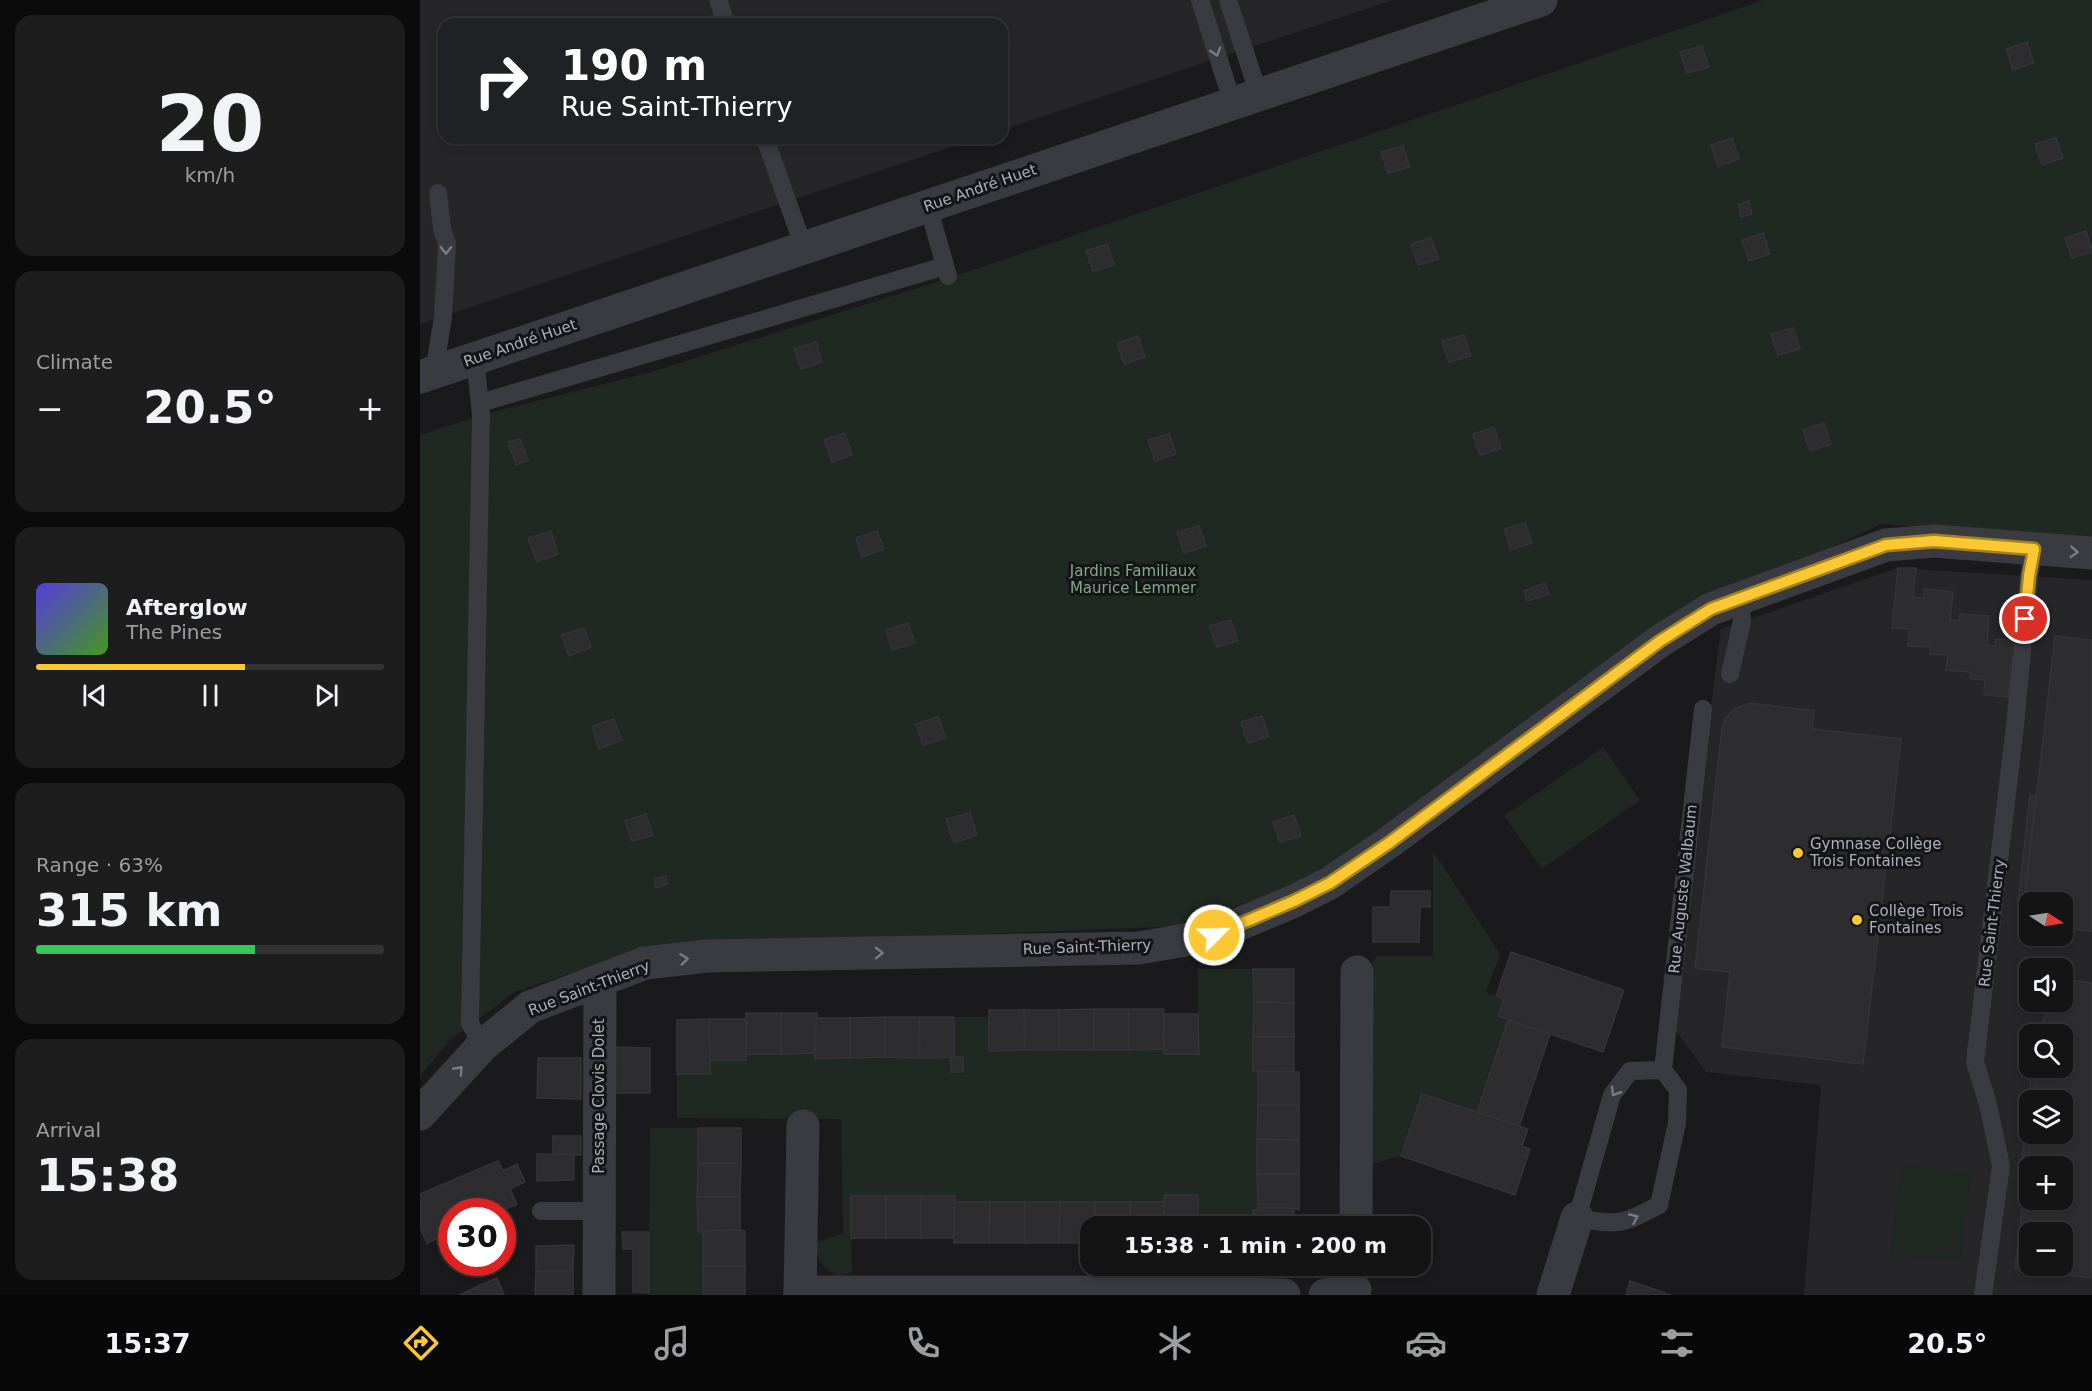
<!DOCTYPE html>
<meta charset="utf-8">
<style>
:root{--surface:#141415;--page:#1d1d1e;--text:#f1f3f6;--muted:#9d9ea0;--line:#333334;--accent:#fbc833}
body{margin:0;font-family:"DejaVu Sans",sans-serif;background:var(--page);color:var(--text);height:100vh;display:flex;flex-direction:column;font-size:22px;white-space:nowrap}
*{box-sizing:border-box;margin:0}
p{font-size:20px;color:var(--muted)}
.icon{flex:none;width:33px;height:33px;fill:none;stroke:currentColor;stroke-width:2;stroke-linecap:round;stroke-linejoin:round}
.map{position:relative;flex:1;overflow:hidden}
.details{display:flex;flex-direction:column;gap:15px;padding:15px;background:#0b0b0c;width:420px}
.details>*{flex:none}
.hud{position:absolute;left:18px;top:18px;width:570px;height:126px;border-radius:18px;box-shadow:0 3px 9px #0003,0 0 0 2px var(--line);background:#202124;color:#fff;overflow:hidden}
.needle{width:39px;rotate:102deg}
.controls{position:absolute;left:1599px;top:892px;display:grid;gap:12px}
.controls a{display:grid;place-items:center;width:54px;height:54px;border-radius:12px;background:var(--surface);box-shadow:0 3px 9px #0003,0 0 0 2px var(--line);font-size:30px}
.speed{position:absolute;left:18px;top:1198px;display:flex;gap:12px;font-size:30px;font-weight:700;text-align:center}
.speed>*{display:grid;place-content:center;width:78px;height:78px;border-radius:50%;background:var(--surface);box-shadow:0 3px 9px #0003,0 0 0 2px var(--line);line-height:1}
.speed .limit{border:9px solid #d22;background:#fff;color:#111}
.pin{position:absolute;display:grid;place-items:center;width:51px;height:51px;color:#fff;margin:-26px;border:3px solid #fff;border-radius:50%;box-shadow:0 2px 6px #0007}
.me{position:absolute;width:66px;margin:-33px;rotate:67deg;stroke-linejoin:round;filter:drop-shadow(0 0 4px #0008)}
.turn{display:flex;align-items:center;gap:21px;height:126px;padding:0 24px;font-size:27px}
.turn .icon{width:78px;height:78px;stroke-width:2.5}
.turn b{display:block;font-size:42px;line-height:51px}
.big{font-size:45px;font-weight:700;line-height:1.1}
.details .tile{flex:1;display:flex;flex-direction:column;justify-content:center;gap:9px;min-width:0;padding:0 21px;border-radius:18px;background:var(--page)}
.details .dial{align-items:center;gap:0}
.dial b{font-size:78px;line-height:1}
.song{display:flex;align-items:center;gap:18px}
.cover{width:72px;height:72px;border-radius:9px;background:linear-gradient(135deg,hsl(250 70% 55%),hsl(100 70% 35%))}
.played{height:6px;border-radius:3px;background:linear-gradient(90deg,var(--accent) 60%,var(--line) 60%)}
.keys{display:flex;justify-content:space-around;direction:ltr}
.heat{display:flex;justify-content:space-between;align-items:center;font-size:33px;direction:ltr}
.charge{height:9px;border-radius:4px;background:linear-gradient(90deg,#34c759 63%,var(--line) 0)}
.trip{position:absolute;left:660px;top:1216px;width:351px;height:60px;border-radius:18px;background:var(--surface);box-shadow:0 3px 9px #0003,0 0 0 2px var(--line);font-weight:700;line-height:60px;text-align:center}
.tabs{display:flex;height:96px;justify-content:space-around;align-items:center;background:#080808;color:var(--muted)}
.tabs .icon{width:42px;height:42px}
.tabs .current{color:var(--accent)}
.tabs b{font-size:27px;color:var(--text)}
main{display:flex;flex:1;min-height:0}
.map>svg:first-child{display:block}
.built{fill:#262629;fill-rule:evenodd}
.green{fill:#1f2821}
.building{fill:#2d2d30;stroke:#343438;stroke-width:1.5;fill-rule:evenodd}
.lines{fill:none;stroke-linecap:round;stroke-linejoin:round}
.service{stroke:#3a3b41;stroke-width:18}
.minor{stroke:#3a3b41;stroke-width:33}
.tertiary{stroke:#3a3b41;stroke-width:33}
.oneway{stroke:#797b85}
.route-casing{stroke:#a38221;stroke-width:15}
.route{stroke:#fbc833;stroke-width:10}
.poi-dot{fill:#fbc833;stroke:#151517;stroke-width:2}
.labels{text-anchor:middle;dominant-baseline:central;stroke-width:6;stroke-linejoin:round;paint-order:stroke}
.street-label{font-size:15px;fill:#acafbc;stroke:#151517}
.park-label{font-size:15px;fill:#82a887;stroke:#151517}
.poi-label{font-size:15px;fill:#acafbc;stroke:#151517;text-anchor:start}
</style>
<main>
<section class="details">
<div class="tile dial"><b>20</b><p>km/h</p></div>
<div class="tile"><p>Climate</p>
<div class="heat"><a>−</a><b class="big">20.5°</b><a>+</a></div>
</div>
<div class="tile">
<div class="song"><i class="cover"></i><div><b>Afterglow</b><p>The Pines</p></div></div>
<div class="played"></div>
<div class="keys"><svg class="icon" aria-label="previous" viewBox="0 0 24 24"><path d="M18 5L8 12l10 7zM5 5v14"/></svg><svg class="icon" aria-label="pause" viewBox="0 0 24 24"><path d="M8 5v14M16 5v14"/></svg><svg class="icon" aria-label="next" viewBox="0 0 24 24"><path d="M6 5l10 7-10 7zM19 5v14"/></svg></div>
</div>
<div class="tile"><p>Range · 63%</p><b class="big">315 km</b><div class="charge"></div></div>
<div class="tile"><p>Arrival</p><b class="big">15:38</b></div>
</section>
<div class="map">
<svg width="1672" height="1295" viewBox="0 0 1672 1295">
<rect width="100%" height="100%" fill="#1a1a1c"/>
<!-- built -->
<g class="built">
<polygon points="0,0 973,0 582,130 582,24 24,24 24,138 558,138 0,324"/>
<path d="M1478,568L1672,580V1295H1384L1401,1085L1286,1072L1250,1023L1301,629ZM1610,903H1642V936H1610ZM1610,969H1642V1002H1610ZM1610,1035H1642V1068H1610ZM1610,1101H1642V1134H1610ZM1610,1167H1642V1200H1610ZM1610,1233H1642V1266H1610Z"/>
</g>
<!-- green -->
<g class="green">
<polygon points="1344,0 1672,0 1672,538 1461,524 1242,627 936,853 876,887 769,926 320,943 209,954 95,992 30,1040 0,1076 0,435 61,415 231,372 529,278"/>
<polygon points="1183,747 1220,800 1122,869 1084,816"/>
<polygon points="1013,851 1080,954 1066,992 1084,999 1078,1016 1088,1020 1057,1112 1002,1094 981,1156 945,1166 947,969 957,956 1013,956"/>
<path d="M778,969H833V1071L838,1072V1210H833V1227H780L778,1195H745L744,1202H535V1196H431L432,1272L418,1276C400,1266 399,1263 395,1243L423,1233L421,1119L257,1118V1074H289V1060L326,1054L395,1053L396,1059L531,1057V1072H543V1057H534V1017H569V1051L743,1049L744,1054H778Z"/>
<polygon points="230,1128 278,1128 277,1231 283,1232 283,1295 229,1295"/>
<polygon points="1481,1165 1551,1172 1540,1261 1470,1255"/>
</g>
<!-- building -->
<g class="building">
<polygon points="1607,42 1614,63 1593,70 1586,49"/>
<polygon points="1282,46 1289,67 1267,73 1260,52"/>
<polygon points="1312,138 1319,159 1298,166 1291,145"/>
<polygon points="1636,138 1643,158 1622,165 1615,144"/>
<polygon points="983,146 990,167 968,173 961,152"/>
<polygon points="1329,201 1332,214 1321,217 1318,205"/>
<polygon points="1666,231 1672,252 1652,258 1645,238"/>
<polygon points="1343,233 1350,254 1329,261 1322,240"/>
<polygon points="1011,238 1019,259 998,265 991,244"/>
<polygon points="687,244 694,265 673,271 666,251"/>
<polygon points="1373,328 1380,349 1358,355 1351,334"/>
<polygon points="1044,335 1051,356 1029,362 1022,341"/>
<polygon points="718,336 725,357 704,364 697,343"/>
<polygon points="396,342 402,362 381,369 374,349"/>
<polygon points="1404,423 1411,444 1390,451 1383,430"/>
<polygon points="1074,427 1081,448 1060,455 1053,434"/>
<polygon points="425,433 432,455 412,462 404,440"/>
<polygon points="749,434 756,454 735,461 728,440"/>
<polygon points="100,439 108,460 96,465 88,442"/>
<polygon points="1105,523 1112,543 1091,550 1084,529"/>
<polygon points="779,526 786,546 764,553 757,532"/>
<polygon points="131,531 138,554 117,562 108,538"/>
<polygon points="457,531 464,549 442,557 436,538"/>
<polygon points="1478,568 1496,568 1493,597 1503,598 1504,589 1533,592 1530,620 1539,621 1540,614 1569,616 1567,645 1575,646 1576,639 1592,640 1588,697 1564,695 1565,680 1550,679 1550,672 1526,670 1528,655 1510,654 1510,647 1488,646 1489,629 1472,628"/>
<polygon points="1125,583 1129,594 1107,601 1104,591"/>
<polygon points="811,620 818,641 797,647 789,626"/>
<polygon points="488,623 495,643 472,650 466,630"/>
<polygon points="164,628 171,647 149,656 141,635"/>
<polygon points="1635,636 1672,640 1672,931 1642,928 1642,903 1610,903 1610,924 1602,923"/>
<polygon points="1330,703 1394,711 1392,729 1481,739 1443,1064 1302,1047 1310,972 1275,968 1302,729 1305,719 1313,710"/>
<polygon points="842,716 849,736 828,743 821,722"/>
<polygon points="518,717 526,738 503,745 496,724"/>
<polygon points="194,719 202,740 179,749 172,726"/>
<polygon points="1610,795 1616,796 1604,903 1598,902"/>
<polygon points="550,813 557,835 534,843 526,819"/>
<polygon points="226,814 233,835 212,841 205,821"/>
<polygon points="874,815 881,836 860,842 853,822"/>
<polygon points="246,876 248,884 236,888 234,879"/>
<polygon points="971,891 1010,891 1010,907 1000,907 999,942 953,942 953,907 970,907"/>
<polygon points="1091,952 1204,990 1183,1052 1078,1016 1084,999 1076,996"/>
<polygon points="833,969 874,969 874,1003 834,1002"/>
<path d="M1642,979L1672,983V1278L1595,1268L1611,1134H1642V1101H1615L1618,1068H1642V1035H1622L1626,1002H1642ZM1610,1167H1642V1200H1610ZM1610,1233H1642V1266H1610Z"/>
<polygon points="834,1002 874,1003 874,1037 833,1037"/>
<rect x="674" y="1009" width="35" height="41"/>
<polygon points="674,1009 674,1050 639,1050 639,1010"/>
<polygon points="709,1009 744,1009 743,1049 709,1050"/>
<polygon points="569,1010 604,1010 605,1050 569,1051"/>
<polygon points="604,1010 639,1010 639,1050 605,1050"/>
<rect x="326" y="1013" width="35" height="41"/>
<polygon points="361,1013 397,1013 396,1053 361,1054"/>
<polygon points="744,1014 778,1014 779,1054 744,1054"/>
<polygon points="465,1017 499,1017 500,1058 465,1057"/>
<polygon points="465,1017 465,1057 430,1058 430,1018"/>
<polygon points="499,1017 534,1017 534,1057 500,1058"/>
<polygon points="396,1018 430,1018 430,1058 395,1059"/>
<rect x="289" y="1019" width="37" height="41"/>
<polygon points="289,1019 290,1074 257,1074 257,1020"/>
<polygon points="1088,1020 1130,1034 1099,1127 1057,1112"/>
<polygon points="833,1037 874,1037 874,1072 833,1071"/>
<polygon points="187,1047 230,1048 230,1093 186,1093"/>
<rect x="531" y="1057" width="12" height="15"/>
<polygon points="118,1058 161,1058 161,1099 117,1098"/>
<polygon points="1612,1068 1618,1068 1615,1101 1610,1101 1611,1134 1606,1176 1600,1176"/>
<rect x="838" y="1072" width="41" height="33"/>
<polygon points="1002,1094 1108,1129 1102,1146 1110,1149 1095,1195 981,1156"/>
<polygon points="838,1105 879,1105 879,1140 837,1139"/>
<rect x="278" y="1128" width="43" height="35"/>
<rect x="133" y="1136" width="28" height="19"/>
<polygon points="837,1139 879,1140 879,1174 837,1174"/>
<polygon points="117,1154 154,1155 154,1180 117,1181"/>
<polygon points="78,1161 83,1171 97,1164 105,1182 90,1189 97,1204 78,1212 32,1212 32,1233 7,1243 0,1227 0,1194"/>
<polygon points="278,1163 321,1163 320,1197 277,1197"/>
<polygon points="837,1174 879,1174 879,1210 874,1208 838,1208"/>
<rect x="744" y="1195" width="34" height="32"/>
<rect x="431" y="1196" width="35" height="42"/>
<rect x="466" y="1196" width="35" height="42"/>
<rect x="501" y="1196" width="34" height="42"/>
<polygon points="277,1197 320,1197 320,1231 278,1232"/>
<polygon points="534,1202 570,1202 569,1243 534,1243"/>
<polygon points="570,1202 605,1202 605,1243 569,1243"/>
<polygon points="605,1202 640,1202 639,1243 605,1243"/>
<polygon points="640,1202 675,1202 675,1227 670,1227 670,1243 639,1243"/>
<rect x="675" y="1202" width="35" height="25"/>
<polygon points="710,1202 743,1202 744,1227 710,1227"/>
<polygon points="838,1208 874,1208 874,1227 833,1227 833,1210 838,1210"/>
<polygon points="321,1230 325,1231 325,1266 283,1266 283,1231"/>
<polygon points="202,1232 229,1232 229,1293 213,1292 213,1249 203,1249"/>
<polygon points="154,1245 153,1271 116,1271 116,1246"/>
<polygon points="44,1263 64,1263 66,1266 49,1274"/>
<rect x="283" y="1266" width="42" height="29"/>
<polygon points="116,1271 153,1271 153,1295 115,1295"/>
<polygon points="77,1278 84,1295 39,1295 63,1284"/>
<polygon points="1210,1281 1251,1295 1206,1295"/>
</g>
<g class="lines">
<!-- service -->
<g class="service">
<polyline points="298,0 306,24"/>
<polyline points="780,0 813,104"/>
<polyline points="808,0 839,95"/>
<polyline points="345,138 384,248"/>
<polyline points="508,206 528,276"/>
<polyline points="55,358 61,415 50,1023 62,1046"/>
<polyline points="14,372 23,317 27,243 22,229 18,193"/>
<polyline points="60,403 525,266"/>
<polyline points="1310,674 1322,621 1320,599"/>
<path d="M1243,1070L1210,1071L1192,1095L1157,1218C1198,1226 1203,1224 1239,1205L1257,1123L1258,1090L1243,1070L1283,709"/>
<polyline points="121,1211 179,1211"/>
<polyline points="1563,1295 1581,1166 1568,1104 1555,1062 1595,726 1609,576 1614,549"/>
</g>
<!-- minor -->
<g class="minor">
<polyline points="0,1114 62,1046 110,1007 225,963 287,956 719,948 794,935 874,901 910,883 968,843 1240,641 1291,609 1466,545 1514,541 1672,553"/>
<polyline points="936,1227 937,972"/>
<polyline points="380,1292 649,1292 864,1295"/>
<polyline points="179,1295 180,980"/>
<polyline points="380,1295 383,1126"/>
<polyline points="905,1295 935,1290"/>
<polyline points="1133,1295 1157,1218"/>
</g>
<!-- tertiary -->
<polyline class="tertiary" points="0,377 1121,0"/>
</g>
<!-- one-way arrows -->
<defs><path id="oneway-chevron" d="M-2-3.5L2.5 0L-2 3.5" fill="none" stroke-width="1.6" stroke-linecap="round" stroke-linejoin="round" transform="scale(1.5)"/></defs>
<g class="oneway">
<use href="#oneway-chevron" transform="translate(796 52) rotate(73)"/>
<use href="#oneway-chevron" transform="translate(26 250) rotate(90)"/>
<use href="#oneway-chevron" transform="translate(1654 552) rotate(4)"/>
<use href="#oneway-chevron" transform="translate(459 953) rotate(-1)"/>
<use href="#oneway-chevron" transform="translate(264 959) rotate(-7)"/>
<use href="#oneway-chevron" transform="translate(39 1070) rotate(-48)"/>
<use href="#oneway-chevron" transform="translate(1195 1092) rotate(121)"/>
<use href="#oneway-chevron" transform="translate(1214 1218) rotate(-24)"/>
</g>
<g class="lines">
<defs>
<polyline id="route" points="794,935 874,901 910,883 969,843 1240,641 1291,609 1466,545 1514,541 1614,549 1609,576 1605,619"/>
</defs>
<!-- route casing -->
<use href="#route" class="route-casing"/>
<!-- route -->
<use href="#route" class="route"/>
</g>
<!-- markers -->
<g class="poi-dot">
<circle cx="1378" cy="853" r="6"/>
<circle cx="1437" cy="920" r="6"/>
</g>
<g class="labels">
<!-- street labels -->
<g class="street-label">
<text transform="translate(560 188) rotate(-19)">Rue André Huet</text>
<text transform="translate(100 343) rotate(-19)">Rue André Huet</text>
<text transform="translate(1263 889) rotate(-84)">Rue Auguste Walbaum</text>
<text transform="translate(1572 923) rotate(-83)">Rue Saint-Thierry</text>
<text transform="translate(667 947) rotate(-2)">Rue Saint-Thierry</text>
<text transform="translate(169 988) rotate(-21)">Rue Saint-Thierry</text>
<text transform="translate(179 1096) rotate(-90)">Passage Clovis Dolet</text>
</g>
<!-- park labels -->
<g class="park-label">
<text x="713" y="571">Jardins Familiaux<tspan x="713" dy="17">Maurice Lemmer</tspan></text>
</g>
<!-- poi labels -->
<g class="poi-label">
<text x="1390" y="844">Gymnase Collège<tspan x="1390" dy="17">Trois Fontaines</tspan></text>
<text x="1449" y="911">Collège Trois<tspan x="1449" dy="17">Fontaines</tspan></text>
</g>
</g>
</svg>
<div class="controls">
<a><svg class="needle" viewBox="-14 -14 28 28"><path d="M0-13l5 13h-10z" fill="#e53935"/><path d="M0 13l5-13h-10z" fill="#9d9ea0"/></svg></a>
<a><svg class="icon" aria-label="sound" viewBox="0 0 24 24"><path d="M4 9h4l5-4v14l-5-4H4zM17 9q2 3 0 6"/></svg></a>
<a><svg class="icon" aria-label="search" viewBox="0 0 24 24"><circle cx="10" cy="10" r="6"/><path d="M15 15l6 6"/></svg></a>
<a><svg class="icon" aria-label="layers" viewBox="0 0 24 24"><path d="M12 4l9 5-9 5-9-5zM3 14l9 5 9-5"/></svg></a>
<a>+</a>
<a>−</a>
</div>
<div class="speed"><div class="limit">30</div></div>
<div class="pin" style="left:1605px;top:619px;background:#d93025"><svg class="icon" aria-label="arrive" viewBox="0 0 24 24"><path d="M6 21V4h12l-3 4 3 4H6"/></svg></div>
<svg class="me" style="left:794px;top:935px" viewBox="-20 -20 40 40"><circle r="17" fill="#fbc833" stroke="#fff" stroke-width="3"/><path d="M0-11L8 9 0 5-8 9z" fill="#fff"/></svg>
<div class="trip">15:38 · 1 min · 200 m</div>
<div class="hud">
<div class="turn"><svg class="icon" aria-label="right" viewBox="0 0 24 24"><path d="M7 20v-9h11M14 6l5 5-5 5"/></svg><div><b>190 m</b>Rue Saint-Thierry</div></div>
</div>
</div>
</main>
<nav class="tabs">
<b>15:37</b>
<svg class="icon current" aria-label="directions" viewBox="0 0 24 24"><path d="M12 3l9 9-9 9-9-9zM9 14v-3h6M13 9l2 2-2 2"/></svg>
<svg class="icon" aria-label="music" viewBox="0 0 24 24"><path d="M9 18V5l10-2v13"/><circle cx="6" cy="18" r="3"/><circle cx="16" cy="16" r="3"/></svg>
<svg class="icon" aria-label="phone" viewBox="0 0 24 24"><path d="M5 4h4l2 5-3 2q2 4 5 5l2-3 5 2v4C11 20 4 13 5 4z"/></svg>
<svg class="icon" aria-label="climate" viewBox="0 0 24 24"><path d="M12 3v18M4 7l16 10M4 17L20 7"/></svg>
<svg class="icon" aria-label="car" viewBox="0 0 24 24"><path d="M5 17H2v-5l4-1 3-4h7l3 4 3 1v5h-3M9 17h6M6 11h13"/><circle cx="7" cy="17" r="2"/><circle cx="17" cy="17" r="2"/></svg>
<svg class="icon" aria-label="filters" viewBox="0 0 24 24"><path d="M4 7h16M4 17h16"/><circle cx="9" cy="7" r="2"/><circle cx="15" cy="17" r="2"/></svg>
<b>20.5°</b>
</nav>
